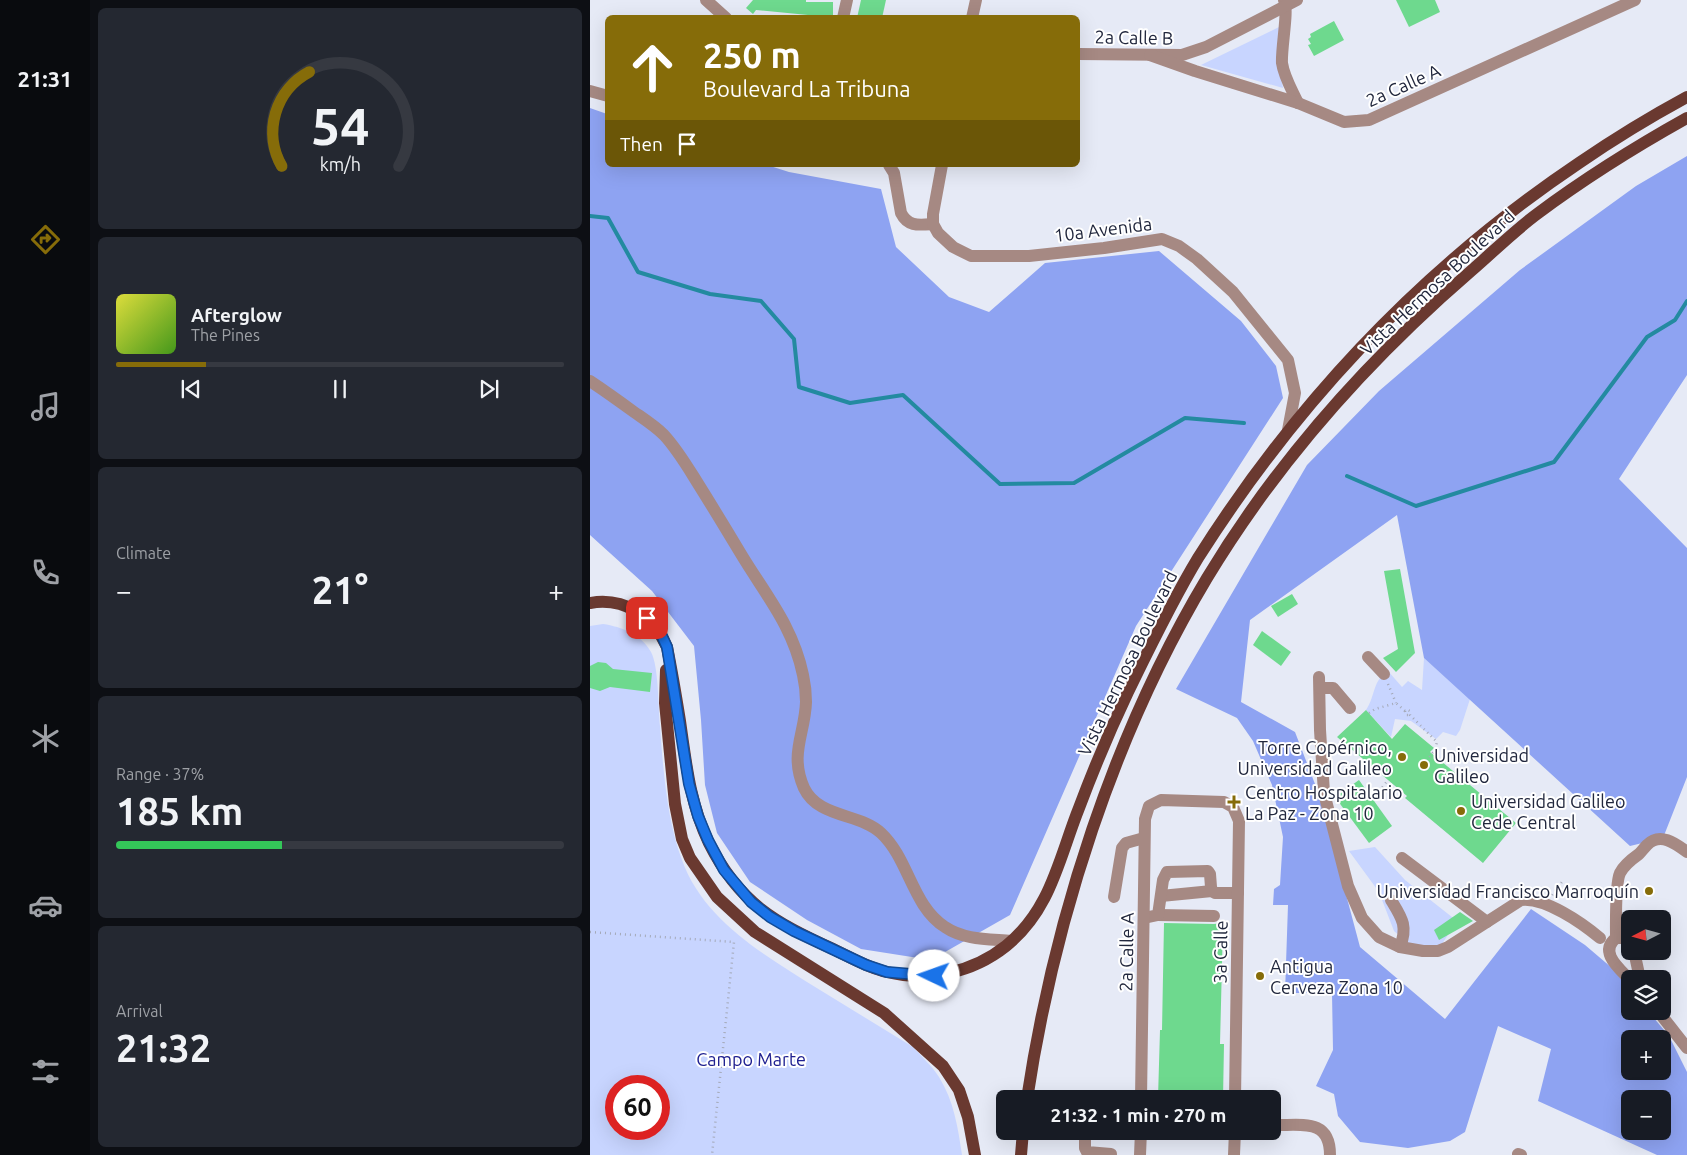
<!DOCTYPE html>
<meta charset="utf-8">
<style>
:root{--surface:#171b24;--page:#242831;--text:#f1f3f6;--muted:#9ea1a6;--line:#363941;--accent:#866c09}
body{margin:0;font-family:Ubuntu,sans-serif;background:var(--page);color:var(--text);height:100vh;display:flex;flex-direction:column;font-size:19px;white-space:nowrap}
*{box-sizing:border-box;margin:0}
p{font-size:16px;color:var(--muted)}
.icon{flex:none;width:28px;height:28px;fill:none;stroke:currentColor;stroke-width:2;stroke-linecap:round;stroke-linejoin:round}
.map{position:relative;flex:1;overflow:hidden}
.sheet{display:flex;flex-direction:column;gap:8px;padding:8px;background:#0d0f14;width:500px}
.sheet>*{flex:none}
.top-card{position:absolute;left:15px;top:15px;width:475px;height:152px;border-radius:8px;box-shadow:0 5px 20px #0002;background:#866c09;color:#fff;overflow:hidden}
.needle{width:32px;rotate:264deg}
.buttons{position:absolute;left:1031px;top:910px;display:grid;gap:10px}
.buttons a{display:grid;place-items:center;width:50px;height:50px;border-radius:8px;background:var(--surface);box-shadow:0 5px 20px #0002;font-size:25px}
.speed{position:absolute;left:15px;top:1075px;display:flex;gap:10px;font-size:25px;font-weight:700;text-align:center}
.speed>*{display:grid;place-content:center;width:65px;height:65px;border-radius:50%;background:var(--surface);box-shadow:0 5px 20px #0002;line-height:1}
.speed .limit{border:8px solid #d22;background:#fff;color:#111}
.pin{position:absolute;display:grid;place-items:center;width:42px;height:42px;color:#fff;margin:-21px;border-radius:10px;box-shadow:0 2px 8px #0006}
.me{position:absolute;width:55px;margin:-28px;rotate:273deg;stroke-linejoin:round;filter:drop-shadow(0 0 4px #0008)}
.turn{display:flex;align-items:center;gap:18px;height:105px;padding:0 15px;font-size:22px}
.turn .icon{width:65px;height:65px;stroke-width:2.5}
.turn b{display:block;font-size:35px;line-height:42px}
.then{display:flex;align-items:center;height:48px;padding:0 15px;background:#0003;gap:10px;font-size:19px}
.big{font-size:38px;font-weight:700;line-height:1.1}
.sheet .tile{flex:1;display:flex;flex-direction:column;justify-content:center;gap:8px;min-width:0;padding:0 18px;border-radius:8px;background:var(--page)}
.sheet .dial{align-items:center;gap:0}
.dial svg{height:130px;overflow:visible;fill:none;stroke:var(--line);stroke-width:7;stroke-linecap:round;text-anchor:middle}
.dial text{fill:var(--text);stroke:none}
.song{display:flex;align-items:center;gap:15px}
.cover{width:60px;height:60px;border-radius:8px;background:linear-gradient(135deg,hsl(60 70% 55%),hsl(100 70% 35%))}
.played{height:5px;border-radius:2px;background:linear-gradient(90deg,var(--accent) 20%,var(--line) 20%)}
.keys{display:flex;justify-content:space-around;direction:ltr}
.heat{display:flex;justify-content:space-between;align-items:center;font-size:28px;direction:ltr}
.charge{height:8px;border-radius:4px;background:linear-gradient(90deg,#34c759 37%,var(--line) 0)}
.trip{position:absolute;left:406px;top:1090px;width:285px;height:50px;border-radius:8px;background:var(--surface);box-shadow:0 5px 20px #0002;font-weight:700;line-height:50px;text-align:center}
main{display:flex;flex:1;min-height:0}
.tabs{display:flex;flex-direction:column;width:90px;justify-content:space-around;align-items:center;background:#090b0e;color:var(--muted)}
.tabs .icon{width:35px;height:35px}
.tabs .active{color:var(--accent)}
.tabs b{font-size:22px;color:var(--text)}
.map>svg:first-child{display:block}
.green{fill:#c8d5ff;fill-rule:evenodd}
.forest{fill:#8ea3f2;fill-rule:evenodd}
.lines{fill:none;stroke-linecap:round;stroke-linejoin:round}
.stream{stroke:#238aa0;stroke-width:4}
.building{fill:#6ed98e}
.path{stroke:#a4a9b8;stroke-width:2.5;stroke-dasharray:1 4;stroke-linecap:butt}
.minor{stroke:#a68983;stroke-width:12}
.major{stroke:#6a3930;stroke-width:12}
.route-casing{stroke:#114b97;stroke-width:12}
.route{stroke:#1a73e8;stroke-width:9}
.poi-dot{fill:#866c09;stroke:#fff;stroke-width:2}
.labels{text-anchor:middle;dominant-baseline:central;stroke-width:4;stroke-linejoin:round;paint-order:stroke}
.street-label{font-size:18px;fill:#21273d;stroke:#fff}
.poi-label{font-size:18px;fill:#21273d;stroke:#fff;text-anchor:start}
.park-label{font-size:18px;fill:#202191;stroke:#fff}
</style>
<main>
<nav class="tabs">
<b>21:31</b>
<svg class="icon active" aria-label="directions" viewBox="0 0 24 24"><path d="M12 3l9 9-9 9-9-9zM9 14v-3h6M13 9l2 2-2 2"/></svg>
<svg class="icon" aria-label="music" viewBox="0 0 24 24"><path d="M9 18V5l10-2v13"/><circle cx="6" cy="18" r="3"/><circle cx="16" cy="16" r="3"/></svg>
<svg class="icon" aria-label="phone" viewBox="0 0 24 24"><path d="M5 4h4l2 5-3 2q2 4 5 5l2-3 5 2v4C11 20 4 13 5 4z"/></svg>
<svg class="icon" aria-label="climate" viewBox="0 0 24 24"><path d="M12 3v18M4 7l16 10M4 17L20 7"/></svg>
<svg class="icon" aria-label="car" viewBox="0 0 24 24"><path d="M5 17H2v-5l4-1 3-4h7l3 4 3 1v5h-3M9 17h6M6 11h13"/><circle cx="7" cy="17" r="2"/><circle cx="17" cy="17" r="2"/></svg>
<svg class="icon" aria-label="filters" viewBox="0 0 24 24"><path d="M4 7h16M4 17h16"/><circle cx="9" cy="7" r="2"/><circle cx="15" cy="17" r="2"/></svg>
</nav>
<section class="sheet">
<div class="tile dial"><svg viewBox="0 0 100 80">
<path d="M14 69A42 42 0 1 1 86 69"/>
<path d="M14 69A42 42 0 0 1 31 11" stroke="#866c09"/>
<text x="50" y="56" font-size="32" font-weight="700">54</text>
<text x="50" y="72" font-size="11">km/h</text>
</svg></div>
<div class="tile">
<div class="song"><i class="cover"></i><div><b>Afterglow</b><p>The Pines</p></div></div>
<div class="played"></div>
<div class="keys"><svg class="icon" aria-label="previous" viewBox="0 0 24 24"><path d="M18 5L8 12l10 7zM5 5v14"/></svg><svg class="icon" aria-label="pause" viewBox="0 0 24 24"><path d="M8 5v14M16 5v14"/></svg><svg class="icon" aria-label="next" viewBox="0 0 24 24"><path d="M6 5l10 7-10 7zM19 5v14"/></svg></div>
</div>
<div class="tile"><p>Climate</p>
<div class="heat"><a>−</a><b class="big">21°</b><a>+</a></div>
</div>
<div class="tile"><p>Range · 37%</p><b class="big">185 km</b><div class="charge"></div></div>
<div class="tile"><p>Arrival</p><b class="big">21:32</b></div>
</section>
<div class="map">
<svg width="1097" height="1155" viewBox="0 0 1097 1155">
<rect width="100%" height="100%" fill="#e6eaf6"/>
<!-- green -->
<g class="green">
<polygon points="689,27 688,61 693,88 611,65"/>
<path d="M13,624C32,627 51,634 61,652C69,667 68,707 70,726C73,768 77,821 92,860C114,922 178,957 230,990C261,1009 292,1028 323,1047C332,1057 342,1066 349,1077C364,1101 368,1128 372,1155H0V626ZM26,1086H69V1129H26Z"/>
<path d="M834,658L880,699L870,730L866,736L853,732L846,739L821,721L805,719L801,737L776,710C786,695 782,681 798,671L812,687L818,681L832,690Z"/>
<polygon points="785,847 815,880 867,921 850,947 821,946 804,931 789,892 759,851"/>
</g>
<!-- forest -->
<g class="forest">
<polygon points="0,108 17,114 18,165 177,165 199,172 291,189 306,247 359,297 399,312 455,263 569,251 651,321 686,366 693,398 546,626 420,915 341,960 271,949 217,920 160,882 127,833 115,785 111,720 104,646 62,591 0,535"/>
<path d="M1097,156V375L1029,479L1097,548V777L1073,838L1040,846L834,658L807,515L660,620L651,702L705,732L730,797L770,947L855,1019L941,909L995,945L1022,968L1040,990V1011H1058L1079,1036L1097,1072V1155H1067L948,1101L961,1049L908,1026L875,1132L860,1141L818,1148L770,1142L748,1116L744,1094L726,1086L743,1050L742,993H695L698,905H683L684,889L690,885L693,837L682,785L663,741L647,718L586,689L717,465L789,391L930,270L1046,186ZM1040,1039H1072V1071H1040ZM1040,1099H1072V1131H1040Z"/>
</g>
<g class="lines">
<!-- stream -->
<g class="stream">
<polyline points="0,216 18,218 48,272 120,294 171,301 204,339 209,387 260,403 313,395 410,484 484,483 595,418 654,423"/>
<polyline points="757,476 826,506 964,462 1057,337 1085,320 1097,301"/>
</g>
</g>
<!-- building -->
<g class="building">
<polygon points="163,0 216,0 216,2 243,2 243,18 218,17 218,15 166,10 163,14 156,8"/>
<polygon points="271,0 296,0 292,18 267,18"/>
<polygon points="806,0 845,0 850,12 819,27"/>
<polygon points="744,21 754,40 724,56 718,45 721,44 718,39 721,37 720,34"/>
<polygon points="810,569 825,653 806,672 793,658 808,649 794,571"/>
<polygon points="702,594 708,604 688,617 681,606"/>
<polygon points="672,631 701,652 691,666 663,645"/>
<polygon points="8,662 16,663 23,669 62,673 60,692 20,687 10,691 0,688 0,666"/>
<polygon points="776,710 802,739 815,724 844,748 840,752 926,823 893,863 815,798 817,796 747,737"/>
<polygon points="769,780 802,826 779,843 745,797"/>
<polygon points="870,912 883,921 849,940 844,930"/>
<polygon points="574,923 624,924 633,923 630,1044 634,1044 633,1099 568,1098 570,1030 572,1030"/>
</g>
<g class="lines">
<!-- path -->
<g class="path">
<polyline points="798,684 806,703"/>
<polyline points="815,711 816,715 820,715"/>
<polyline points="779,713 785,709 806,703 815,711 818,710 820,711 820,715 847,742 845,750 833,765 838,768"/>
<polyline points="783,799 798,780"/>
<polyline points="962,895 972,882"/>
<polyline points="0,932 144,942 122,1155"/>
</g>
<!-- minor -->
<g class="minor">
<polyline points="116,0 136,18"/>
<path d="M694,0C699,9 691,48 692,63C694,77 702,90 708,103"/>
<polyline points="253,18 257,0"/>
<polyline points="382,18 386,0"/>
<polyline points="488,54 592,55 616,47 707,0"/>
<polyline points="560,55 605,71 708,103 754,122 779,120 1045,0"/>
<polyline points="0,91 18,96"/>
<path d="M299,165L304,173L311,213C318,227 329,225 343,224"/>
<polyline points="352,165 343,214 343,224 348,233 363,247 381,256 439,256 514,248 572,239 589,246 607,259 643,292 698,360 705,393 698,430"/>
<path d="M0,381C15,391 29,401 44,412C54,419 65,426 74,435C87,449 97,466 107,482C122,506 136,529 151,554C175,594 203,626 213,675C215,684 216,693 216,702C215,734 199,754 214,788C228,818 270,813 291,833C319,859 322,906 355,927C374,940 399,939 421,941"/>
<polyline points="778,657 794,674"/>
<path d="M729,677L730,730L734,793L758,886L772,918L789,937L810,947L833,951H848L858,947L931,900C955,897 992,923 1010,938"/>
<polyline points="730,688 743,688 760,708"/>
<polyline points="812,858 897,922"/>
<polyline points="571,896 622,891"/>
<polyline points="524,897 532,848 536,843 554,838"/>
<path d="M801,900C812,918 818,926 810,947"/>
<polyline points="568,915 624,916"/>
<polyline points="554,918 568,915 573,880 577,872 618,871 620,874 621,887 622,891 625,893 648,893"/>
<path d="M1026,938C1026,924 1025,884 1030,873C1034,865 1042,859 1049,854C1052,851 1054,848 1057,845C1070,832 1085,843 1097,852"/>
<path d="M1040,944L1033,938H1026C1008,952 1030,969 1040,980"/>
<polyline points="1044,951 1050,979"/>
<polyline points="1068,1011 1097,1048"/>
<polyline points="551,1099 555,819 559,806 571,800 634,802 643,807 649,821 645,1099"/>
<path d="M682,1125C710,1126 740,1117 740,1155"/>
<polyline points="495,1131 495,1148 497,1152 521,1154"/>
<polyline points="928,1154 931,1155"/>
<polyline points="550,1155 551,1131"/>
<polyline points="644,1155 645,1131"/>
</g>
<!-- major -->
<g class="major">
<path d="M0,603C34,597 63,616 77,647C82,672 86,696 90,721C96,763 100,804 119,843C149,903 184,922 243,949C260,957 278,968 297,972C338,982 382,973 416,946C461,910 469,858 489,808C504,768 520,730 538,692C560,647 582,601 608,558C708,400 834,267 989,163C1024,139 1060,117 1097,97"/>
<polyline points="76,670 75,703 85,804 92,839 100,858 127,897 165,932 294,1013 353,1066 369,1090 378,1117 385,1155"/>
<path d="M437,1099C464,920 524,733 617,578C687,462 779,359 881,271C903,252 924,231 947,214C994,179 1045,147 1097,118"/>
<polyline points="431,1155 433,1131"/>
</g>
</g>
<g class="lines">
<defs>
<polyline id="route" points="57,618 72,636 77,647 99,784 108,816 118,840 134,870 161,902 180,917 204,931 276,965 297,972 344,976"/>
</defs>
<!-- route casing -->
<use href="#route" class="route-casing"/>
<!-- route -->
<use href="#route" class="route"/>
</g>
<!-- markers -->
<g class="poi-dot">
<circle cx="812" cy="757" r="5"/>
<circle cx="834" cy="765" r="5"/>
<path d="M641.5 794.5h5v5h5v5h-5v5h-5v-5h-5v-5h5z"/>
<circle cx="871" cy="811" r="5"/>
<circle cx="1059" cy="891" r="5"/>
<circle cx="670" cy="976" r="5"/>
</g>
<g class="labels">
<!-- street labels -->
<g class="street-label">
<text transform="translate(544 37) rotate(1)">2a Calle B</text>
<text transform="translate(813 85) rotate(-24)">2a Calle A</text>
<text transform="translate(513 229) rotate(-7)">10a Avenida</text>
<text transform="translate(847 282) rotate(-43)">Vista Hermosa Boulevard</text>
<text transform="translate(537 663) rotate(-64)">Vista Hermosa Boulevard</text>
<text transform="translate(536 952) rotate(-89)">2a Calle A</text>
<text transform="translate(630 952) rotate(-89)">3a Calle</text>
</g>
<!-- poi labels -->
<g class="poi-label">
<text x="802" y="747" text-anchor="end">Torre Copérnico,<tspan x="802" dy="21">Universidad Galileo</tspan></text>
<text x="844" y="755">Universidad<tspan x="844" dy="21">Galileo</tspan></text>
<text x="655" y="792">Centro Hospitalario<tspan x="655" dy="21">La Paz - Zona 10</tspan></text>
<text x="881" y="801">Universidad Galileo<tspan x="881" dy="21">Cede Central</tspan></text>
<text x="1049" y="891" text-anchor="end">Universidad Francisco Marroquín</text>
<text x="680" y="966">Antigua<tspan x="680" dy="21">Cerveza Zona 10</tspan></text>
</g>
<!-- park labels -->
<g class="park-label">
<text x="161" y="1059">Campo Marte</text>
</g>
</g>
</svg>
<div class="buttons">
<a><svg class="needle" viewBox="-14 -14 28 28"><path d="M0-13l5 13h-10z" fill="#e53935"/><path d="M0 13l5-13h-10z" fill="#9ea1a6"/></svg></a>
<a><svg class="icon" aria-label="layers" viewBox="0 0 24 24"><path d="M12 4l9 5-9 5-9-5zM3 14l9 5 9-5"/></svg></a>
<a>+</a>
<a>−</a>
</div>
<div class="speed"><div class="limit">60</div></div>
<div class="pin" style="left:57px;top:618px;background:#d93025"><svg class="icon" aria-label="arrive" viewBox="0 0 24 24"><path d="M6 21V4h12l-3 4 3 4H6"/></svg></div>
<svg class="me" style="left:344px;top:976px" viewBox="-20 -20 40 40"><circle r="19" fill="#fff"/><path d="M0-13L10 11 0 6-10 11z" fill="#1a73e8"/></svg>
<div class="trip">21:32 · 1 min · 270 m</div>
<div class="top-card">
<div class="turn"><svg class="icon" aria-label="ahead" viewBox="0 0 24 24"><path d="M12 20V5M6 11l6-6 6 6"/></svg><div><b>250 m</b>Boulevard La Tribuna</div></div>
<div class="then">Then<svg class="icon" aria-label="arrive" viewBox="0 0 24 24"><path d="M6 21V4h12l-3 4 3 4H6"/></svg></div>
</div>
</div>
</main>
